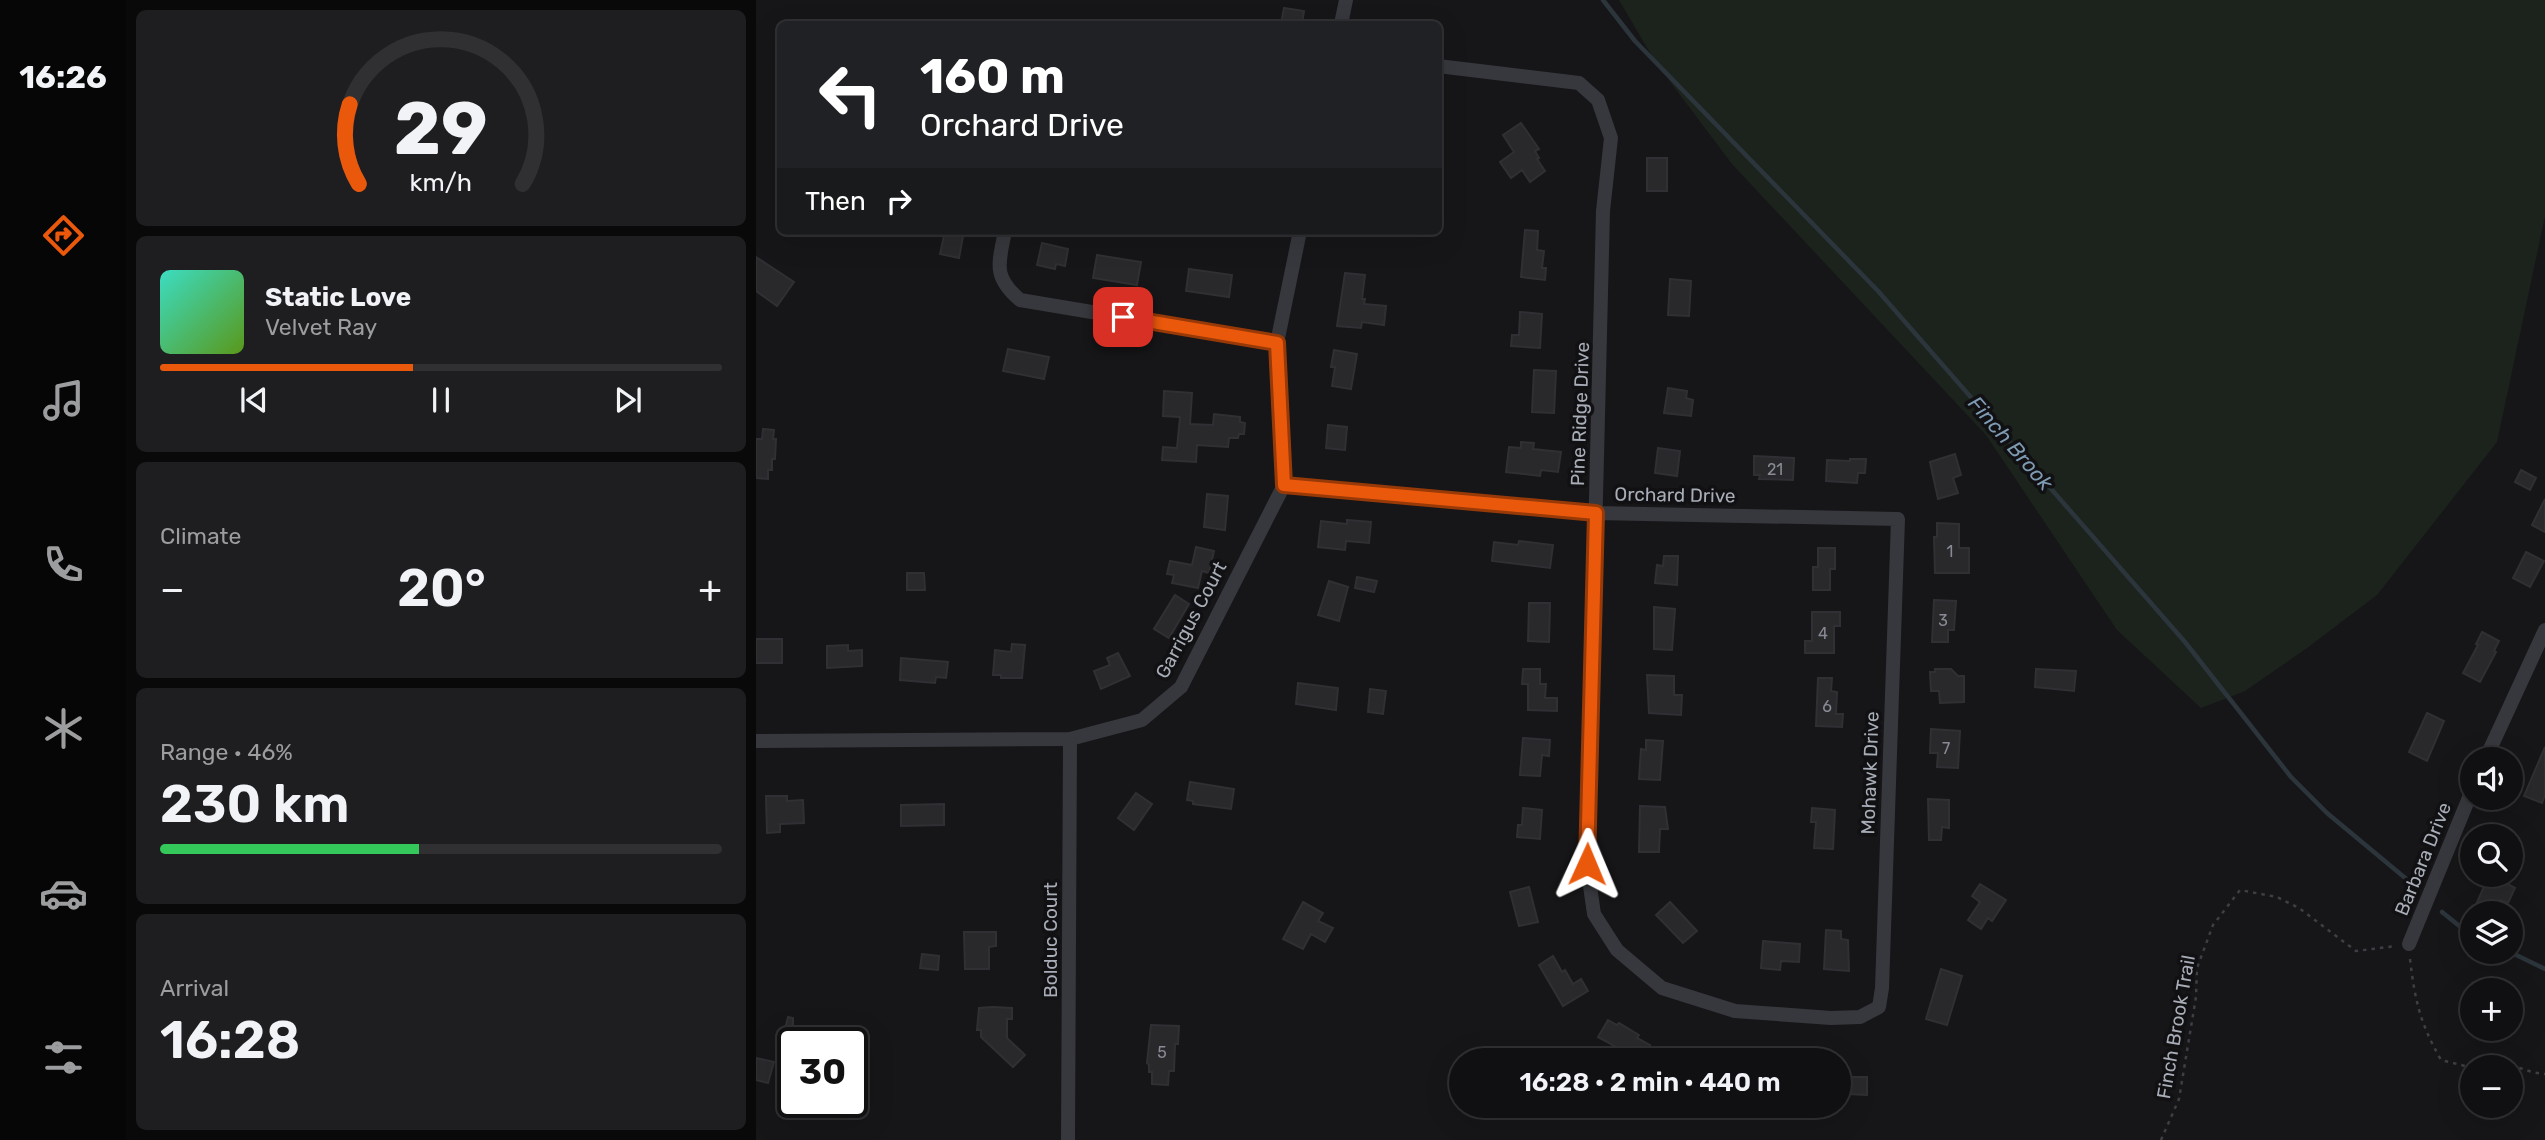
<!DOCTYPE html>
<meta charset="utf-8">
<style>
:root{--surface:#101012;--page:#1e1e20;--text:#f1f3f6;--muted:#9c9d9f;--line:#303032;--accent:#ea580c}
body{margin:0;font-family:Rubik,sans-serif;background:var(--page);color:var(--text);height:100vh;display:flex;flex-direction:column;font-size:26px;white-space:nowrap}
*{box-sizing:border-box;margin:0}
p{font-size:23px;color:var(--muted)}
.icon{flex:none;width:38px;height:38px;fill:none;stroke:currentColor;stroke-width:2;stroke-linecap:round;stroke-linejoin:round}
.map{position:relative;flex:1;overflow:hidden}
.details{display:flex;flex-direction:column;gap:10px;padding:10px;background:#09090a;width:630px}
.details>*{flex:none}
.hud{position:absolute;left:21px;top:21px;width:665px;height:214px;border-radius:10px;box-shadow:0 7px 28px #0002,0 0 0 2px var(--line);background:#202124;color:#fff;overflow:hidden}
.buttons{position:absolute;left:1704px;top:747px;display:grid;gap:14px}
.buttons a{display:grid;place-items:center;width:63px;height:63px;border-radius:50%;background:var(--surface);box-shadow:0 7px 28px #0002,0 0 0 2px var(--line);font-size:35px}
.speed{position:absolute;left:21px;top:1027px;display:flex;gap:14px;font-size:35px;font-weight:700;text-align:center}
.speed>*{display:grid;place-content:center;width:91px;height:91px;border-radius:50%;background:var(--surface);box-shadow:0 7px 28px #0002,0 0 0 2px var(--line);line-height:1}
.speed .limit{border:4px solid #111;border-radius:10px;background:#fff;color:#111}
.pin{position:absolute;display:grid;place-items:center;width:60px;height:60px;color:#fff;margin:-30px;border-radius:14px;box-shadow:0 4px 10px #0006}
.me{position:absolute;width:77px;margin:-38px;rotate:1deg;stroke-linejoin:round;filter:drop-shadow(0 0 5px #0008)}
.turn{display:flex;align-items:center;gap:24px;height:147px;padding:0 28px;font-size:32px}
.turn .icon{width:91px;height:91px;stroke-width:2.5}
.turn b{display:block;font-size:49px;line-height:60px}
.then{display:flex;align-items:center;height:66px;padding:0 28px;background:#0003;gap:14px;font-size:26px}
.big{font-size:52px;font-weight:600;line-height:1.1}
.details .widget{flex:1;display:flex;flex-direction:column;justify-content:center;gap:10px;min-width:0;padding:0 24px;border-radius:10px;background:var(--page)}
.details .dial{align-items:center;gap:0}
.dial svg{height:182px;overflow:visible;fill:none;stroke:var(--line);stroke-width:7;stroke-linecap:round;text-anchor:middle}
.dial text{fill:var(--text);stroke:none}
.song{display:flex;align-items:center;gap:21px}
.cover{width:84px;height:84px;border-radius:10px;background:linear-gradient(135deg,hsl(170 70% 55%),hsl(90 70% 35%))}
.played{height:7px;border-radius:4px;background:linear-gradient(90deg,var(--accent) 45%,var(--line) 45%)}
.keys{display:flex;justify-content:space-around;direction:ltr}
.heat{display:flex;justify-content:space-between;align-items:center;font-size:38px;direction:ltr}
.charge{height:10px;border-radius:5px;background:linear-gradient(90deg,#34c759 46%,var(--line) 0)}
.trip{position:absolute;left:693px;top:1048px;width:402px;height:70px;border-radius:35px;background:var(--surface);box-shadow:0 7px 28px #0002,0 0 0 2px var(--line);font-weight:600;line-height:70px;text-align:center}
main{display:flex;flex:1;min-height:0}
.tabs{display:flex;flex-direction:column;width:126px;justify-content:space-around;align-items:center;background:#060607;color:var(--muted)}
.tabs .icon{width:49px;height:49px}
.tabs .active{color:var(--accent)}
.tabs b{font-size:32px;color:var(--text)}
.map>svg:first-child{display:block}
.green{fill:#1c231d}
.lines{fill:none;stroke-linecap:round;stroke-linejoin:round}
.stream{stroke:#2c353c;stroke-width:4.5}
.building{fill:#29292c;stroke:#303034;stroke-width:2}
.path{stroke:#3d3f44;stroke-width:2.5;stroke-dasharray:3.5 5;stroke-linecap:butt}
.street{stroke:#37383d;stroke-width:14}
.route-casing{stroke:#983908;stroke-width:18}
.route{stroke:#ea580c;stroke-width:12}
.labels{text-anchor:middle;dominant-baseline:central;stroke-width:7;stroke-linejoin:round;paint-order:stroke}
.number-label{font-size:16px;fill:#888b94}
.street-label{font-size:19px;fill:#a8adb8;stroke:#111113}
.water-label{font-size:21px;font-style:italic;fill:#7f9bb3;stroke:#111113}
</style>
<main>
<nav class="tabs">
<b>16:26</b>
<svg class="icon active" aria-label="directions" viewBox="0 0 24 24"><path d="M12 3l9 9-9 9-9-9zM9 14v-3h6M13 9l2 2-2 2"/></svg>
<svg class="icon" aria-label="music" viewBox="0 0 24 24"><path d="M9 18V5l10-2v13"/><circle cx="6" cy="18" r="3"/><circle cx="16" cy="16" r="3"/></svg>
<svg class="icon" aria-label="phone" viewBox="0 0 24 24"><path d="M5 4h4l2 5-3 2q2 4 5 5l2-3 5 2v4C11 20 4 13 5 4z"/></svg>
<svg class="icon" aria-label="climate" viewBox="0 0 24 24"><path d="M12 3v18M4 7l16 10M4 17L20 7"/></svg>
<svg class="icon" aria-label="car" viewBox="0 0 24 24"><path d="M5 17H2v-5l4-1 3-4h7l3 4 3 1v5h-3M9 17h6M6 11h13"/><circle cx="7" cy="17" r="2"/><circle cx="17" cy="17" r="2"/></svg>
<svg class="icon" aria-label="filters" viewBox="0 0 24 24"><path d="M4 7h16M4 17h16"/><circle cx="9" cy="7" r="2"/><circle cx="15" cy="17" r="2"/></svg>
</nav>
<section class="details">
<div class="widget dial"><svg viewBox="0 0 100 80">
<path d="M14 69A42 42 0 1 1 86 69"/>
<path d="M14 69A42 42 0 0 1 10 34" stroke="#ea580c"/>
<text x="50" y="56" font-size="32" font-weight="700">29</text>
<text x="50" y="72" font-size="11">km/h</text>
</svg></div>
<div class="widget">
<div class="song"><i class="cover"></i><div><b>Static Love</b><p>Velvet Ray</p></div></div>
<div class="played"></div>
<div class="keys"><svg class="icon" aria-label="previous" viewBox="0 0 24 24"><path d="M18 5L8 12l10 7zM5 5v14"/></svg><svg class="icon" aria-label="pause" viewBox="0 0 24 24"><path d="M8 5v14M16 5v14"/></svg><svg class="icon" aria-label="next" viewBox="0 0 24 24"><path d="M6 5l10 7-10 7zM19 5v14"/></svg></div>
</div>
<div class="widget"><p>Climate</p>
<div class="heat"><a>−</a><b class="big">20°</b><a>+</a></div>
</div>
<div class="widget"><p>Range · 46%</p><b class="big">230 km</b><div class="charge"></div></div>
<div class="widget"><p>Arrival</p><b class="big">16:28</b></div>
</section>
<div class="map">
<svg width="1789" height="1140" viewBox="0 0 1789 1140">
<rect width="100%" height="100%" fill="#161618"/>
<!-- green -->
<polygon class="green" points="863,0 1789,0 1789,216 1741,442 1621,595 1551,648 1489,691 1445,708 1361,630 1230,435 976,164 900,63"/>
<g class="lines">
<!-- stream -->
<g class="stream">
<polyline points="847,0 879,41 1122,291 1429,642 1535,777 1571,813 1660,887"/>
<polyline points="1686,912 1717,937"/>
<polyline points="1754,952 1789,969"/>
</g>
</g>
<!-- building -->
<g class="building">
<polygon points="528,8 548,11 546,24 525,24"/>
<polygon points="765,123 783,149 779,151 783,158 781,159 789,171 774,182 766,170 755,178 744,162 758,152 747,135"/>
<rect x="891" y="158" width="20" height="33"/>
<polygon points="769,230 782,231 781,250 788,251 786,268 790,268 789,280 765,277"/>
<polygon points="189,231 208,231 203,258 184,254"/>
<polygon points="286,243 312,249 309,266 300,264 299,269 281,265"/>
<polygon points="341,255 385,262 381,285 337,278"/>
<polygon points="0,257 38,282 21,306 0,291"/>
<polygon points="433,269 476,275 473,297 430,291"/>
<polygon points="589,273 609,275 606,299 609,299 608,304 630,306 628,325 606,322 605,328 581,326"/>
<polygon points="914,279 935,281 933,316 912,315"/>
<polygon points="764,312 786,314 784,348 755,346 756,335 763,335"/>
<polygon points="252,349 293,357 288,379 247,371"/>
<polygon points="578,350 601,354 595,389 576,386 579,367 575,367"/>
<polygon points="778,370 800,371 798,413 776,412"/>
<polygon points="912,388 931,391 930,398 937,400 935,416 908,413"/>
<polygon points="408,391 436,393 434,424 457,425 458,414 484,417 484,422 489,423 488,434 483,434 482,438 473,438 472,447 441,445 440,462 406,460 407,447 421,448 424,417 407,416"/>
<polygon points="572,425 591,427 589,450 570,448"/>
<polygon points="7,429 18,430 17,439 20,439 19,459 16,459 16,470 12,470 12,479 0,478 0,439 6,439"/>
<polygon points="765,442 778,443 777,449 805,452 802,472 785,470 784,476 750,472 753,447 765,448"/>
<polygon points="902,448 924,451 921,476 899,473"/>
<polygon points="1199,454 1205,475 1197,478 1202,493 1182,499 1174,462"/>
<polygon points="998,456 1038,458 1037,480 1003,479 1004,475 998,475"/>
<polygon points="1094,459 1110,459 1109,473 1102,473 1101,483 1070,481 1071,460 1094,461"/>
<polygon points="1765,470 1780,478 1774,490 1759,482"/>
<polygon points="451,494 472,496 469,530 448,527"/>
<polygon points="1789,499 1789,532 1776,525"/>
<polygon points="591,520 615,522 613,543 590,541 589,550 562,547 565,521 591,524"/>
<polygon points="1181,523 1203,524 1203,548 1213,548 1213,573 1179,573 1178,537 1181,537"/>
<polygon points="763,541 797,545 794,568 736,561 738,542 762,545"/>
<polygon points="440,547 458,551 453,573 446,571 442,588 416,583 418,575 411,574 414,561 436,565"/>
<polygon points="1062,548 1079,548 1079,569 1074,569 1074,590 1057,590 1057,567 1062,567"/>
<polygon points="1770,552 1788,561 1774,587 1757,578"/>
<polygon points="908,556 922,556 921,585 899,583 901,565 907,566"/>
<polygon points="151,573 168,573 169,590 151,590"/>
<polygon points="601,577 621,581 618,592 599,588"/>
<polygon points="573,581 592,587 583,621 562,615"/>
<polygon points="419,595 433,604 413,638 398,629"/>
<polygon points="1178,600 1200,601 1198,630 1192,630 1192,642 1176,642"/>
<polygon points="773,603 794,603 793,642 772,641"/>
<polygon points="898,607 919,609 916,650 898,649"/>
<polygon points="1056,612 1084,612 1084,626 1078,626 1078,653 1049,653 1049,641 1056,641"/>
<polygon points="1726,632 1743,641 1738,651 1740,652 1724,682 1707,673 1722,645 1720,644"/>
<rect x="0" y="639" width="26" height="24"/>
<polygon points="256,644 269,645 266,678 245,678 245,675 237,675 239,650 255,652"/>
<polygon points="92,645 92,651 106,650 106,666 71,668 71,646"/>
<polygon points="362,653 374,676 345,689 338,671 354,665 351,658"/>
<polygon points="145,658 192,662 190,678 180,677 179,683 144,680"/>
<polygon points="767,669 784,669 784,684 790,684 789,698 801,698 801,711 772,710 772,684 766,684"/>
<polygon points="1179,669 1195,669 1202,676 1208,676 1208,702 1184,703 1183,691 1175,691 1174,672 1179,672"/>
<polygon points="1280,669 1320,671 1318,691 1279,687"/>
<polygon points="891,675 918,676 918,695 926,695 925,715 893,713"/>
<polygon points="1062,678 1076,678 1075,691 1081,692 1080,714 1087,714 1086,727 1060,726"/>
<polygon points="542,683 582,688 580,710 540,704"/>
<polygon points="614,689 630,691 627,714 612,712"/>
<polygon points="1671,713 1688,721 1671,761 1653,752"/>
<polygon points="1175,729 1204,731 1202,768 1181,767 1182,753 1174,753"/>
<polygon points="767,738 794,740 793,756 786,755 784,776 764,775"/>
<polygon points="890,740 907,741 904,780 883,779 885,749 890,750"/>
<polygon points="1789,747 1789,795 1786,803 1768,796"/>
<polygon points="434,782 478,789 475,809 437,804 437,801 431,800"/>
<polygon points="380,793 396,804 378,830 362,818"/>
<polygon points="10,796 31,796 31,801 47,800 48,823 24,824 24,832 11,833"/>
<polygon points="1172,799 1193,800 1193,828 1186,827 1185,840 1173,840"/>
<polygon points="188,804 188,825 145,826 145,805"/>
<polygon points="884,806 909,807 912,829 904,829 903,852 883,852"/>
<polygon points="767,808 786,810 784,839 761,837 762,825 766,825"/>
<polygon points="1056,808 1079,810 1077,849 1058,848 1060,822 1055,822"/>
<polygon points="1733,875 1756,875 1752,884 1759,888 1752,903 1744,900 1738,914 1716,914"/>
<polygon points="1224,884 1250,900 1236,921 1232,918 1225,929 1212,920 1224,902 1216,896"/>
<polygon points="773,887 782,922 763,926 754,892"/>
<polygon points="547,902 567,913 562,921 577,928 569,942 555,934 547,949 527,939"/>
<polygon points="914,902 941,931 927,943 900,915"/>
<polygon points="1070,930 1085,931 1085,939 1092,940 1093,971 1068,969"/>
<polygon points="208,932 240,932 240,946 233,947 233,969 209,969"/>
<polygon points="1007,941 1044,944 1043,962 1025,961 1024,970 1005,968"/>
<polygon points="166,954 183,956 182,970 164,968"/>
<polygon points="797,956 806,972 809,970 817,984 825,979 832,991 807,1006 783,965"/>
<polygon points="1185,969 1206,976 1191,1025 1170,1019"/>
<polygon points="237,1007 256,1008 256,1019 251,1019 251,1038 269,1055 257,1067 225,1037 225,1030 221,1030 223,1008"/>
<polygon points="32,1017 37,1018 37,1032 43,1033 44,1030 79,1039 79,1043 37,1043 37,1057 23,1054"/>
<polygon points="852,1020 861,1025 863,1023 883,1035 881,1038 894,1045 884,1060 842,1037"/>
<polygon points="395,1025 423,1026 422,1044 419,1044 418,1071 413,1071 412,1085 396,1084 396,1072 393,1072 393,1065 391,1063"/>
<polygon points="0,1058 18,1062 12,1083 0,1080"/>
<polygon points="1083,1077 1111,1077 1111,1095 1091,1094 1091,1089 1083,1089"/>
</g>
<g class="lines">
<!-- path -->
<g class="path">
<path d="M1654,959C1659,1001 1664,1023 1685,1060L1717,1068"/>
<path d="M1724,1068L1739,1060C1756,1064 1772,1073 1789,1074"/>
<polyline points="1405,1140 1423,1099 1440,997 1441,968 1457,925 1484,890 1521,897 1543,908 1600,951 1640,946"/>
</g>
<!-- street -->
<g class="street">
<polyline points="585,24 590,0"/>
<path d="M249,231C243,263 236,276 264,300L521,343"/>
<polyline points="528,485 840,513 1142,519 1126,988 1123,1007 1104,1017 1075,1018 979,1011 906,988 861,950 838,914 831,865 847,211 855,138 842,100 823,83 682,66"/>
<polyline points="0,741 314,739 386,720 425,687 528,485 521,343 544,231"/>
<polyline points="1729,760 1789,630"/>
<polyline points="1653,944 1717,788"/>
<polyline points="312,1140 314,739"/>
</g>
</g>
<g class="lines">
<defs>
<polyline id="route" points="367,317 521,343 528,485 840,513 831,864"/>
</defs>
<!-- route casing -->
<use href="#route" class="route-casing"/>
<!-- route -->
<use href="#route" class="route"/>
</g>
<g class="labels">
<!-- number labels -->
<g class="number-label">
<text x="1019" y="469">21</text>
<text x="1194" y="551">1</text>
<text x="1187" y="620">3</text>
<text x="1067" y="633">4</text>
<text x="1071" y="706">6</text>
<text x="1190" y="748">7</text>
<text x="406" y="1052">5</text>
</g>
<!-- street labels -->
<g class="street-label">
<text transform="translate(824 414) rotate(-88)">Pine Ridge Drive</text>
<text transform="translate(919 495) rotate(1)">Orchard Drive</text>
<text transform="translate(435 620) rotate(-62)">Garrigus Court</text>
<text transform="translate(1114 773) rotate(-88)">Mohawk Drive</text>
<text transform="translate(1667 859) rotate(-68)">Barbara Drive</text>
<text transform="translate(294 940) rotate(-90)">Bolduc Court</text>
<text transform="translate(1420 1027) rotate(-80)">Finch Brook Trail</text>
</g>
<!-- water labels -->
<g class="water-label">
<text transform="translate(1255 443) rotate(49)">Finch Brook</text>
</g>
</g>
</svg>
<div class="buttons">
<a><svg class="icon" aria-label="sound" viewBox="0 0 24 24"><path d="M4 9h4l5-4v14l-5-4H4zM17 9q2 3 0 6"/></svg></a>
<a><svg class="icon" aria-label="search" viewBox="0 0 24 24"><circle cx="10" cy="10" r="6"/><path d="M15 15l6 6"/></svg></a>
<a><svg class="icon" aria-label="layers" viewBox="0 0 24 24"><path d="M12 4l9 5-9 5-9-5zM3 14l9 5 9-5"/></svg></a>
<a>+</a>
<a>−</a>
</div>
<div class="speed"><div class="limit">30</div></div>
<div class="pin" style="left:367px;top:317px;background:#d93025"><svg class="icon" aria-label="arrive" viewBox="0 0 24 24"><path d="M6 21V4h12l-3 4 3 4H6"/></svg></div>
<svg class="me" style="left:831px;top:864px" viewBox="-20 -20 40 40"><path d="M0-17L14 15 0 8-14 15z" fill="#ea580c" stroke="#fff" stroke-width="4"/></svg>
<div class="trip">16:28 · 2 min · 440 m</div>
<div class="hud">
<div class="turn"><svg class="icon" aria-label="left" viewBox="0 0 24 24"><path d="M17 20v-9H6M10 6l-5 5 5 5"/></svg><div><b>160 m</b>Orchard Drive</div></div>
<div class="then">Then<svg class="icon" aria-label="right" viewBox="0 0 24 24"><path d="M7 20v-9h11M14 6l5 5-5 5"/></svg></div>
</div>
</div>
</main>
